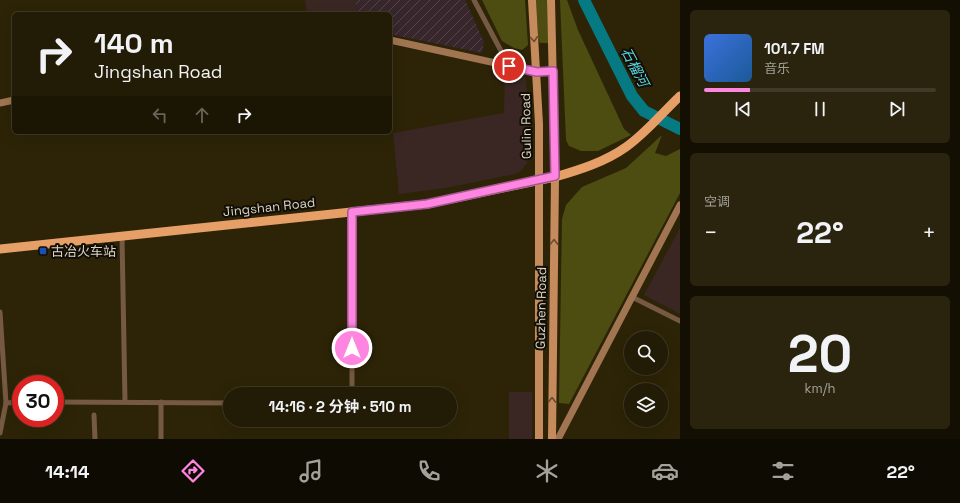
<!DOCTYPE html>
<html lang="zh">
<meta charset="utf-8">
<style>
:root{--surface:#221b05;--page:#2a240f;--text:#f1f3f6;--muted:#a2a19a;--line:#3f3927;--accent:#fe85e0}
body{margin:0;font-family:"Space Grotesk","Noto Sans SC",sans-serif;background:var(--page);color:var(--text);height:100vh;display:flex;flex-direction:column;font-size:15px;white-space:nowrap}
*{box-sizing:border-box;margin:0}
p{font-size:13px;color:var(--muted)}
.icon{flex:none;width:22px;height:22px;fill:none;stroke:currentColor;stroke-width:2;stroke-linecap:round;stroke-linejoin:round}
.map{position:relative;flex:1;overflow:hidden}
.panel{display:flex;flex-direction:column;gap:10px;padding:10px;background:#130f03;width:280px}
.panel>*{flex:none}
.guide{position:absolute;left:12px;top:12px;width:380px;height:122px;border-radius:6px;box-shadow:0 4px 16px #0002,0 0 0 1px var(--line);background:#221b05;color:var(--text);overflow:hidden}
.buttons{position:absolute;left:624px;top:331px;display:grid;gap:8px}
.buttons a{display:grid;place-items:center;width:44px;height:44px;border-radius:50%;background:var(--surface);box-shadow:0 4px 16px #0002,0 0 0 1px var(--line);font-size:20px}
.speed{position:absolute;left:12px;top:375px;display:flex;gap:8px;font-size:20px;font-weight:700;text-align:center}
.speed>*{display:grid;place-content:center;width:52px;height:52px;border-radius:50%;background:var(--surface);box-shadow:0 4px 16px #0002,0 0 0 1px var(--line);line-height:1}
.speed .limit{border:6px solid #d22;background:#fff;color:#111}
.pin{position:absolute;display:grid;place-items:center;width:34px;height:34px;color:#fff;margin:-17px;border:2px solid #fff;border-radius:50%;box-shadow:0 1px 4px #0007}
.me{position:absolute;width:44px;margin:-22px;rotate:0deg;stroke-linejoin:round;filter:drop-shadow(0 0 3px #0008)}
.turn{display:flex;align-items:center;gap:14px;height:84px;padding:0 16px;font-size:18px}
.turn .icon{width:52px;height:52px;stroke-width:2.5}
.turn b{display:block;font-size:28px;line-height:34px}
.lanes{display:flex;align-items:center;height:38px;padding:0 16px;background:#0003;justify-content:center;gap:20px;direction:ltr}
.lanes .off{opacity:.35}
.big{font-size:30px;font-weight:700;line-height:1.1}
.panel .card{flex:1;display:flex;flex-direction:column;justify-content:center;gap:6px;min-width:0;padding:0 14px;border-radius:6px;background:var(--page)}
.panel .dial{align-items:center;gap:0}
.dial b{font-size:52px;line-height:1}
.song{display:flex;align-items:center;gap:12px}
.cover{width:48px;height:48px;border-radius:6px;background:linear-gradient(135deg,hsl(220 70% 55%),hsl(210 70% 35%))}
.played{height:4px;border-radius:2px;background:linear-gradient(90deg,var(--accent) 20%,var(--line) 20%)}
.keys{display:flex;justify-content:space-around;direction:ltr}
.heat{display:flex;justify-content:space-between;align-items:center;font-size:22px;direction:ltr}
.trip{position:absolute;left:223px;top:387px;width:234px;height:40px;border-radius:20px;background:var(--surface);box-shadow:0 4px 16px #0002,0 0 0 1px var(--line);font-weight:700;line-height:40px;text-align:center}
.dock{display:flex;height:64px;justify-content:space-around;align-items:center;background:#0e0b02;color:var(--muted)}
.dock .icon{width:28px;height:28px}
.dock .current{color:var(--accent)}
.dock b{font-size:18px;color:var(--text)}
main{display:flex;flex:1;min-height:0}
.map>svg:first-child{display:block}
.commercial{fill:#3a2723}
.industrial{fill:url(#industrial-furrows)}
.green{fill:#4d4d12}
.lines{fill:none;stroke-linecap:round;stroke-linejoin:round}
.river{stroke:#057a82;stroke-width:12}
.street{stroke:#755943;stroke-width:5}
.secondary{stroke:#a27552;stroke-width:7}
.primary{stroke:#c58b5d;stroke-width:8}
.highway{stroke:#e59f67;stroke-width:9}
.oneway{stroke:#6c4c30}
.route-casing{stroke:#a55692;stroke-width:10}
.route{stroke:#fe85e0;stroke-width:7}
.transit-dot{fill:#1a4fb4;stroke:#120d04;stroke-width:1.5}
.labels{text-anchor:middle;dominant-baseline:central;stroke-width:4;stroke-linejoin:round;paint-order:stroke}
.street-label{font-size:13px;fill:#dad4c4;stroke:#120d04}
.poi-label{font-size:13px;fill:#dad4c4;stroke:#120d04;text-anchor:start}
.water-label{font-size:14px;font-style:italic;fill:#55d6e1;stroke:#120d04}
</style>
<main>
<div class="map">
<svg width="680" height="439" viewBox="0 0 680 439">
<defs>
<pattern id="industrial-furrows" width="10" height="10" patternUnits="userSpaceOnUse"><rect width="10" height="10" fill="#38262d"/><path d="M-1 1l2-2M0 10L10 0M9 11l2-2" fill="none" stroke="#54454a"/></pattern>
</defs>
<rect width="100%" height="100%" fill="#2d2407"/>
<!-- commercial -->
<g class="commercial">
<polygon points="305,0 355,0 357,14 307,14"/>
<polygon points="505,70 523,74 526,80 531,152 527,163 520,172 515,174 445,188 399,194 393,133 504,113"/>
<polygon points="680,228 680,314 644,295"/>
<rect x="509" y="392" width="23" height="47"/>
</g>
<!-- industrial -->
<polygon class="industrial" points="355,0 465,0 484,42 482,53 390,34 390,14 357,14"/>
<!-- green -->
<g class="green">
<polygon points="482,0 525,0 528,45 522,50 514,48 502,41"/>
<polygon points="536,0 547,0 548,43 540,43 538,38"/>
<polygon points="560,0 567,0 578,30 624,129 631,135 598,151 581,151 569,146 566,140"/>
<polygon points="662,135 655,153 666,156 680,149 680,193 569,404 559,403 562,219 566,205 582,187 626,168"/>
</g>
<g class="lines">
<!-- river -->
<polyline class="river" points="584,0 632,96 644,111 680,129"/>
<!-- street -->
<g class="street">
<polyline points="474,0 509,66"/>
<polyline points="122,236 125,402"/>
<polyline points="632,297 680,321"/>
<polyline points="0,312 6,403 0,433"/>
<polyline points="352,394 352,212"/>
<polyline points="55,402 230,403"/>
<polyline points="161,402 161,439"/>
<polyline points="6,403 21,402"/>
<polyline points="94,415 95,439"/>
</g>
<!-- secondary -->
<g class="secondary">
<polyline points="390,40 537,72 553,71"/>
<polyline points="0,103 14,100"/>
<polyline points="558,439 680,205"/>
</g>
<!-- primary -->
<g class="primary">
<polyline points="532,0 539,124 539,439"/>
<polyline points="551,0 555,177 552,439"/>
</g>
<!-- highway -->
<path class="highway" d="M0,249L427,204L555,177C579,170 605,162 626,147C646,133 662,113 680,96"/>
</g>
<!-- one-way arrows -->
<defs><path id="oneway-chevron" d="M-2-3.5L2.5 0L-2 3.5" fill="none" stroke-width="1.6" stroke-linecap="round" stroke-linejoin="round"/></defs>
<g class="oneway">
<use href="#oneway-chevron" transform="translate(534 39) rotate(86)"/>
<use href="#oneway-chevron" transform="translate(554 242) rotate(-89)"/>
<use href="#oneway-chevron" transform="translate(552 400) rotate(-89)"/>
</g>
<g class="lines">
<defs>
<polyline id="route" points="352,348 352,212 427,204 555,176 553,71 537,72 509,66"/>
</defs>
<!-- route casing -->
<use href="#route" class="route-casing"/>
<!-- route -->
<use href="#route" class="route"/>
</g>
<!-- markers -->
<rect class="transit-dot" x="39" y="247" width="8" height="8" rx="2"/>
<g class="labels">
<!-- street labels -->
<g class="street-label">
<text transform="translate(526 126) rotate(-91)">Gulin Road</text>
<text transform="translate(269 207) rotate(-6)">Jingshan Road</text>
<text transform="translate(541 308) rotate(-89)">Guzhen Road</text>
</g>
<!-- poi labels -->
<g class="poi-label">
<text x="51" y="251">古冶火车站</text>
</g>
<!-- water labels -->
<g class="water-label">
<text transform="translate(635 67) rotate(62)">石榴河</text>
</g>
</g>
</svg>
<div class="buttons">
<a><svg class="icon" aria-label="search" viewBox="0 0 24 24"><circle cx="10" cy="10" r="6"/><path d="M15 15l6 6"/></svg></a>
<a><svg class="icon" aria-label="layers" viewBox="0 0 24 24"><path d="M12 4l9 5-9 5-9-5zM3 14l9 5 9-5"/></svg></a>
</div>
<div class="speed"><div class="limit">30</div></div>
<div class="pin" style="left:509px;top:66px;background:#d93025"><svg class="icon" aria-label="arrive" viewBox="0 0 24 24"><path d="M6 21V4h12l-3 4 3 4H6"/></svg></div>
<svg class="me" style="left:352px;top:348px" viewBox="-20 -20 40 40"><circle r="17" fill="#fe85e0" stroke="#fff" stroke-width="3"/><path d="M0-11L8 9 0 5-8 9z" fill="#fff"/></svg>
<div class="trip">14:16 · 2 分钟 · 510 m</div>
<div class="guide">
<div class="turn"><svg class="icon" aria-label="right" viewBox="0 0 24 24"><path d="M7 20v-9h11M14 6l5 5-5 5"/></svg><div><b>140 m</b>Jingshan Road</div></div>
<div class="lanes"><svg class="icon off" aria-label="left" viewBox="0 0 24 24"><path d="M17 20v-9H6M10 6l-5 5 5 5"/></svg><svg class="icon off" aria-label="ahead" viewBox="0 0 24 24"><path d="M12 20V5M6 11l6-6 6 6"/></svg><svg class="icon" aria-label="right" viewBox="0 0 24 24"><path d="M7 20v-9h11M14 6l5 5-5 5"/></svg></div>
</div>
</div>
<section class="panel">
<div class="card">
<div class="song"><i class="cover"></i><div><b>101.7 FM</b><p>音乐</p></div></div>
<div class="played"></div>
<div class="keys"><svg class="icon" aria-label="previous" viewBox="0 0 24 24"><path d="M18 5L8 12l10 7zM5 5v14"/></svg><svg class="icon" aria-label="pause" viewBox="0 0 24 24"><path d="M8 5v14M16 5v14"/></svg><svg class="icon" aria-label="next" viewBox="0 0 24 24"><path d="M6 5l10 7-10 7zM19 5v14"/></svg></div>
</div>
<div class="card"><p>空调</p>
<div class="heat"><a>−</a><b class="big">22°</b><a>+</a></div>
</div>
<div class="card dial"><b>20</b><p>km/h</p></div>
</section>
</main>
<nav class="dock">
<b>14:14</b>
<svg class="icon current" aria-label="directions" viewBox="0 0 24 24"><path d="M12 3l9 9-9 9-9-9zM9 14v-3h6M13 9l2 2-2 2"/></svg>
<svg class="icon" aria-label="music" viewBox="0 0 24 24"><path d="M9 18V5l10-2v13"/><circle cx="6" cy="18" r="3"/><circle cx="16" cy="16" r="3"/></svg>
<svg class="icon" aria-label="phone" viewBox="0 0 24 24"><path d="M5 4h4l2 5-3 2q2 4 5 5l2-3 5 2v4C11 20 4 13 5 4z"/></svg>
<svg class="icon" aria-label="climate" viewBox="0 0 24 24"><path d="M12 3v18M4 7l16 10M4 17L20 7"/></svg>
<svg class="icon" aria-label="car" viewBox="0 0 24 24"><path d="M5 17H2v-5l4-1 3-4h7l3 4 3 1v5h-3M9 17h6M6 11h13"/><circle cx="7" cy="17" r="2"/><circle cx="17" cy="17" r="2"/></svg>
<svg class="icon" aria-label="filters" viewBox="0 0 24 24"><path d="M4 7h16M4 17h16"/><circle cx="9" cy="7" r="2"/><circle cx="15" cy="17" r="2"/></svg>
<b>22°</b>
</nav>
